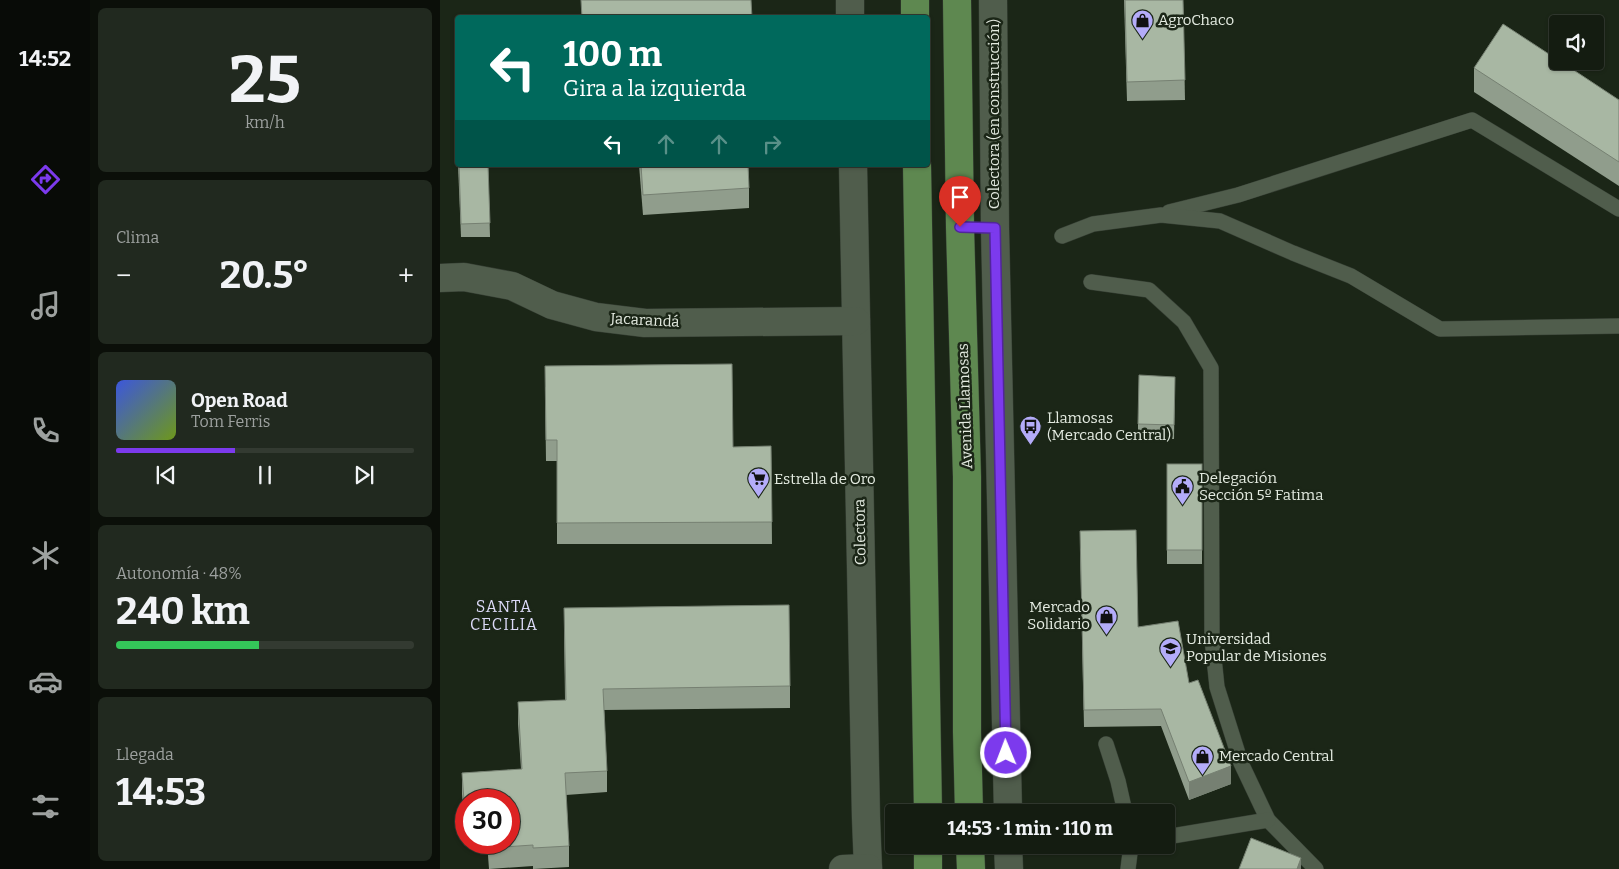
<!DOCTYPE html>
<html lang="es">
<meta charset="utf-8">
<style>
:root{--surface:#141c11;--page:#21291f;--text:#f1f3f6;--muted:#9da19f;--line:#333a31;--accent:#7c3aed}
body{margin:0;font-family:Bitter,serif;background:var(--page);color:var(--text);height:100vh;display:flex;flex-direction:column;font-size:19px;white-space:nowrap}
*{box-sizing:border-box;margin:0}
p{font-size:16px;color:var(--muted)}
.icon{flex:none;width:28px;height:28px;fill:none;stroke:currentColor;stroke-width:2;stroke-linecap:round;stroke-linejoin:round}
.map{position:relative;flex:1;overflow:hidden}
.side{display:flex;flex-direction:column;gap:8px;padding:8px;background:#0b0f09;width:350px}
.side>*{flex:none}
.banner{position:absolute;left:15px;top:15px;width:475px;height:152px;border-radius:5px;box-shadow:0 1px 4px #0004,0 0 0 1px var(--line);background:#00695c;color:#fff;overflow:hidden}
.fabs{position:absolute;left:1109px;top:15px;display:grid;gap:10px}
.fabs a{display:grid;place-items:center;width:55px;height:55px;border-radius:5px;background:var(--surface);box-shadow:0 1px 4px #0004,0 0 0 1px var(--line);font-size:25px}
.speed{position:absolute;left:15px;top:789px;display:flex;gap:10px;font-size:25px;font-weight:700;text-align:center}
.speed>*{display:grid;place-content:center;width:65px;height:65px;border-radius:50%;background:var(--surface);box-shadow:0 1px 4px #0004,0 0 0 1px var(--line);line-height:1}
.speed .limit{border:8px solid #d22;background:#fff;color:#111}
.pin{position:absolute;display:grid;place-items:center;width:42px;height:42px;color:#fff;margin:-51px -21px;border-radius:50% 50% 50% 0;rotate:-45deg;box-shadow:0 0 5px #0007}
.pin .icon{rotate:45deg}
.me{position:absolute;width:55px;margin:-28px;rotate:359deg;stroke-linejoin:round;filter:drop-shadow(0 0 4px #0008)}
.turn{display:flex;align-items:center;gap:18px;height:105px;padding:0 25px;font-size:22px}
.turn .icon{width:65px;height:65px;stroke-width:2.5}
.turn b{display:block;font-size:35px;line-height:42px}
.lanes{display:flex;align-items:center;height:48px;padding:0 25px;background:#0003;justify-content:center;gap:25px;direction:ltr}
.lanes .off{opacity:.35}
.big{font-size:38px;font-weight:700;line-height:1.1}
.side .widget{flex:1;display:flex;flex-direction:column;justify-content:center;gap:8px;min-width:0;padding:0 18px;border-radius:8px;background:var(--page)}
.side .dial{align-items:center;gap:0}
.dial b{font-size:65px;line-height:1}
.song{display:flex;align-items:center;gap:15px}
.cover{width:60px;height:60px;border-radius:8px;background:linear-gradient(135deg,hsl(230 70% 55%),hsl(80 70% 35%))}
.played{height:5px;border-radius:2px;background:linear-gradient(90deg,var(--accent) 40%,var(--line) 40%)}
.keys{display:flex;justify-content:space-around;direction:ltr}
.heat{display:flex;justify-content:space-between;align-items:center;font-size:28px;direction:ltr}
.charge{height:8px;border-radius:4px;background:linear-gradient(90deg,#34c759 48%,var(--line) 0)}
.trip{position:absolute;left:445px;top:804px;width:290px;height:50px;border-radius:5px;background:var(--surface);box-shadow:0 1px 4px #0004,0 0 0 1px var(--line);font-weight:700;line-height:50px;text-align:center}
main{display:flex;flex:1;min-height:0}
.tab-bar{display:flex;flex-direction:column;width:90px;justify-content:space-around;align-items:center;background:#080b07;color:var(--muted)}
.tab-bar .icon{width:35px;height:35px}
.tab-bar .on{color:var(--accent)}
.tab-bar b{font-size:22px;color:var(--text)}
.map>svg:first-child{display:block}
.lines{fill:none;stroke-linecap:round;stroke-linejoin:round}
.service-casing{stroke:#363f34;stroke-width:16}
.minor-casing{stroke:#363f34;stroke-width:29}
.trunk-casing{stroke:#363f34;stroke-width:29}
.service{stroke:#505d4c;stroke-width:15}
.minor{stroke:#505d4c;stroke-width:28}
.trunk{stroke:#5e8850;stroke-width:28}
.wall{fill:#909d8c}
.shaded-wall{fill:#768072}
.building{fill:#a8b7a3;stroke:#768072}
.route-casing{stroke:#51269a;stroke-width:12}
.route{stroke:#7c3aed;stroke-width:9}
.labels{text-anchor:middle;dominant-baseline:central;stroke-width:5;stroke-linejoin:round;paint-order:stroke}
.poi-label{font-size:15px;fill:#e4ebe1;stroke:#1b2617;text-anchor:start}
.street-label{font-size:15px;fill:#e4ebe1;stroke:#1b2617}
.neighbourhood-label{font-size:16px;letter-spacing:1px;fill:#dcdaf8;stroke:#1b2617}
</style>
<main>
<nav class="tab-bar">
<b>14:52</b>
<svg class="icon on" aria-label="directions" viewBox="0 0 24 24"><path d="M12 3l9 9-9 9-9-9zM9 14v-3h6M13 9l2 2-2 2"/></svg>
<svg class="icon" aria-label="music" viewBox="0 0 24 24"><path d="M9 18V5l10-2v13"/><circle cx="6" cy="18" r="3"/><circle cx="16" cy="16" r="3"/></svg>
<svg class="icon" aria-label="phone" viewBox="0 0 24 24"><path d="M5 4h4l2 5-3 2q2 4 5 5l2-3 5 2v4C11 20 4 13 5 4z"/></svg>
<svg class="icon" aria-label="climate" viewBox="0 0 24 24"><path d="M12 3v18M4 7l16 10M4 17L20 7"/></svg>
<svg class="icon" aria-label="car" viewBox="0 0 24 24"><path d="M5 17H2v-5l4-1 3-4h7l3 4 3 1v5h-3M9 17h6M6 11h13"/><circle cx="7" cy="17" r="2"/><circle cx="17" cy="17" r="2"/></svg>
<svg class="icon" aria-label="filters" viewBox="0 0 24 24"><path d="M4 7h16M4 17h16"/><circle cx="9" cy="7" r="2"/><circle cx="15" cy="17" r="2"/></svg>
</nav>
<section class="side">
<div class="widget dial"><b>25</b><p>km/h</p></div>
<div class="widget"><p>Clima</p>
<div class="heat"><a>−</a><b class="big">20.5°</b><a>+</a></div>
</div>
<div class="widget">
<div class="song"><i class="cover"></i><div><b>Open Road</b><p>Tom Ferris</p></div></div>
<div class="played"></div>
<div class="keys"><svg class="icon" aria-label="previous" viewBox="0 0 24 24"><path d="M18 5L8 12l10 7zM5 5v14"/></svg><svg class="icon" aria-label="pause" viewBox="0 0 24 24"><path d="M8 5v14M16 5v14"/></svg><svg class="icon" aria-label="next" viewBox="0 0 24 24"><path d="M6 5l10 7-10 7zM19 5v14"/></svg></div>
</div>
<div class="widget"><p>Autonomía · 48%</p><b class="big">240 km</b><div class="charge"></div></div>
<div class="widget"><p>Llegada</p><b class="big">14:53</b></div>
</section>
<div class="map">
<svg width="1179" height="869" viewBox="0 0 1179 869">
<rect width="100%" height="100%" fill="#1b2617"/>
<g class="lines">
<defs>
<g id="service">
<polyline points="729,212 798,195 1032,120 1179,209"/>
<polyline points="622,236 653,224 721,215 780,221 853,253 911,276 1000,329 1179,326"/>
<polyline points="651,282 709,290 744,322 771,368 772,639 777,687 801,763 828,820 876,869"/>
<polyline points="666,744 678,781 685,812"/>
<polyline points="726,837 828,820"/>
<polyline points="688,869 691,845"/>
</g>
<g id="minor">
<polyline points="410,0 410,18"/>
<polyline points="553,0 555,228 568,812"/>
<polyline points="413,165 426,818 428,869"/>
<polyline points="0,278 24,277 72,286 112,305 156,317 205,323 416,321"/>
<polyline points="568,845 569,869"/>
<polyline points="403,869 428,868"/>
</g>
<g id="trunk">
<polyline points="475,0 475,18"/>
<polyline points="517,0 520,227 527,477 527,732 529,812"/>
<polyline points="477,165 488,812"/>
<polyline points="488,845 488,869"/>
<polyline points="530,845 531,869"/>
</g>
</defs>
<!-- service casing -->
<use href="#service" class="service-casing"/>
<!-- minor casing -->
<use href="#minor" class="minor-casing"/>
<!-- trunk casing -->
<use href="#trunk" class="trunk-casing"/>
<!-- service -->
<use href="#service" class="service"/>
<!-- minor -->
<use href="#minor" class="minor"/>
<!-- trunk -->
<use href="#trunk" class="trunk"/>
</g>
<!-- wall -->
<g class="wall">
<polygon points="684,0 743,0 745,100 687,101"/>
<polygon points="1034,68 1179,100 1179,186 1034,92"/>
<polygon points="18,165 48,165 50,237 21,237"/>
<polygon points="199,165 308,165 309,188 309,208 203,215"/>
<polygon points="735,377 734,439 698,438 698,424"/>
<polygon points="105,387 293,447 331,446 332,544 117,544 117,461 106,461"/>
<rect x="727" y="464" width="35" height="100"/>
<polygon points="640,548 698,627 749,683 791,784 749,800 721,726 644,727"/>
<polygon points="124,629 350,686 350,708 164,710 167,771 167,792 126,795 129,846 129,867 93,869 93,866 49,869 47,842 69,842 69,800 26,800 26,836 25,836 22,794 22,773 81,769 78,724 78,702 125,700"/>
</g>
<!-- shaded-wall -->
<g class="shaded-wall">
<polygon points="791,766 791,784 749,800 749,782"/>
<polygon points="861,858 861,869 857,869"/>
</g>
<!-- building -->
<g class="building">
<polygon points="141,0 311,0 312,18 142,18"/>
<polygon points="685,0 743,0 745,80 687,82"/>
<polygon points="1063,24 1118,60 1118,61 1120,61 1179,100 1179,162 1034,68"/>
<polygon points="19,165 48,165 50,223 21,224"/>
<polygon points="201,165 308,165 309,188 203,195"/>
<polygon points="292,364 293,447 331,446 332,522 117,523 117,440 106,440 105,366"/>
<polygon points="699,375 735,377 734,425 698,424"/>
<rect x="727" y="464" width="35" height="86"/>
<polygon points="696,530 698,627 738,621 749,683 758,680 791,766 749,782 721,709 644,710 640,531"/>
<polygon points="349,605 350,686 163,689 167,771 125,773 129,846 93,848 93,845 49,848 48,842 69,842 69,800 26,800 26,814 25,814 22,773 82,769 78,702 126,700 124,608"/>
<polygon points="811,838 861,858 857,869 799,869"/>
</g>
<g class="lines">
<defs>
<polyline id="route" points="520,227 555,228 566,753"/>
</defs>
<!-- route casing -->
<use href="#route" class="route-casing"/>
<!-- route -->
<use href="#route" class="route"/>
</g>
<!-- icons -->
<defs>
<symbol id="shop-pin" viewBox="-11 -11 22 30"><path d="M0 17L-7.5 6A9.5 9.5 0 1 1 7.5 6Z" fill="#b4acf9" stroke="#1b2617"/><path d="M-5-2.5h2.3a2.7 3.5 0 0 1 5.4 0H5L5.5 6h-11ZM-1.5-2.5h3a1.5 2.3 0 0 0-3 0Z" fill="#111"/></symbol>
<symbol id="bus-pin" viewBox="-11 -11 22 30"><path d="M0 17L-7.5 6A9.5 9.5 0 1 1 7.5 6Z" fill="#b4acf9" stroke="#1b2617"/><path d="M-5-6H5V4H4V6H2V4H-2V6H-4V4H-5ZM-3.5-4V0h7V-4ZM-3.5 1.2v1.5H-2V1.2ZM2 1.2v1.5H3.5V1.2Z" fill="#111"/></symbol>
<symbol id="supermarket-pin" viewBox="-11 -11 22 30"><path d="M0 17L-7.5 6A9.5 9.5 0 1 1 7.5 6Z" fill="#b4acf9" stroke="#1b2617"/><path d="M-6-5.5h2.5l.6 2H6L4.5 2H-2.5L-4.4-4H-6ZM-1.5 3.2a1.3 1.3 0 1 0 .1 0ZM3 3.2a1.3 1.3 0 1 0 .1 0Z" fill="#111"/></symbol>
<symbol id="civic-pin" viewBox="-11 -11 22 30"><path d="M0 17L-7.5 6A9.5 9.5 0 1 1 7.5 6Z" fill="#b4acf9" stroke="#1b2617"/><path d="M-.6-6.5H3V-4.5H.6V-3L4-1V1h2V6H-6V1h2V-1L-.6-3ZM-1.2 2.5V6h2.4V2.5Z" fill="#111"/></symbol>
<symbol id="school-pin" viewBox="-11 -11 22 30"><path d="M0 17L-7.5 6A9.5 9.5 0 1 1 7.5 6Z" fill="#b4acf9" stroke="#1b2617"/><path d="M0-5L7-2L0 1L-7-2ZM-4 1L0 2.5L4 1V4Q0 6-4 4Z" fill="#111"/></symbol>
</defs>
<g fill-rule="evenodd">
<use href="#shop-pin" x="690" y="8" width="25" height="34"/>
<use href="#bus-pin" x="578" y="414" width="25" height="34"/>
<use href="#supermarket-pin" x="306" y="466" width="25" height="34"/>
<use href="#civic-pin" x="730" y="474" width="25" height="34"/>
<use href="#shop-pin" x="654" y="604" width="25" height="34"/>
<use href="#school-pin" x="718" y="636" width="25" height="34"/>
<use href="#shop-pin" x="750" y="744" width="25" height="34"/>
</g>
<g class="labels">
<!-- poi labels -->
<g class="poi-label">
<text x="718" y="20">AgroChaco</text>
<text x="607" y="418">Llamosas<tspan x="607" dy="17">(Mercado Central)</tspan></text>
<text x="759" y="478">Delegación<tspan x="759" dy="17">Sección 5º Fatima</tspan></text>
<text x="334" y="479">Estrella de Oro</text>
<text x="650" y="607" text-anchor="end">Mercado<tspan x="650" dy="17">Solidario</tspan></text>
<text x="746" y="639">Universidad<tspan x="746" dy="17">Popular de Misiones</tspan></text>
<text x="779" y="756">Mercado Central</text>
</g>
<!-- street labels -->
<g class="street-label">
<text transform="translate(554 114) rotate(-90)">Colectora (en construcción)</text>
<text transform="translate(205 320) rotate(3)">Jacarandá</text>
<text transform="translate(525 406) rotate(-92)">Avenida Llamosas</text>
<text transform="translate(420 532) rotate(-91)">Colectora</text>
</g>
<!-- neighbourhood labels -->
<g class="neighbourhood-label">
<text x="64" y="606">SANTA<tspan x="64" dy="18">CECILIA</tspan></text>
</g>
</g>
</svg>
<div class="fabs">
<a><svg class="icon" aria-label="sound" viewBox="0 0 24 24"><path d="M4 9h4l5-4v14l-5-4H4zM17 9q2 3 0 6"/></svg></a>
</div>
<div class="speed"><div class="limit">30</div></div>
<div class="pin" style="left:520px;top:227px;background:#d93025"><svg class="icon" aria-label="arrive" viewBox="0 0 24 24"><path d="M6 21V4h12l-3 4 3 4H6"/></svg></div>
<svg class="me" style="left:566px;top:753px" viewBox="-20 -20 40 40"><circle r="17" fill="#7c3aed" stroke="#fff" stroke-width="3"/><path d="M0-11L8 9 0 5-8 9z" fill="#fff"/></svg>
<div class="trip">14:53 · 1 min · 110 m</div>
<div class="banner">
<div class="turn"><svg class="icon" aria-label="left" viewBox="0 0 24 24"><path d="M17 20v-9H6M10 6l-5 5 5 5"/></svg><div><b>100 m</b>Gira a la izquierda</div></div>
<div class="lanes"><svg class="icon" aria-label="left" viewBox="0 0 24 24"><path d="M17 20v-9H6M10 6l-5 5 5 5"/></svg><svg class="icon off" aria-label="ahead" viewBox="0 0 24 24"><path d="M12 20V5M6 11l6-6 6 6"/></svg><svg class="icon off" aria-label="ahead" viewBox="0 0 24 24"><path d="M12 20V5M6 11l6-6 6 6"/></svg><svg class="icon off" aria-label="right" viewBox="0 0 24 24"><path d="M7 20v-9h11M14 6l5 5-5 5"/></svg></div>
</div>
</div>
</main>
